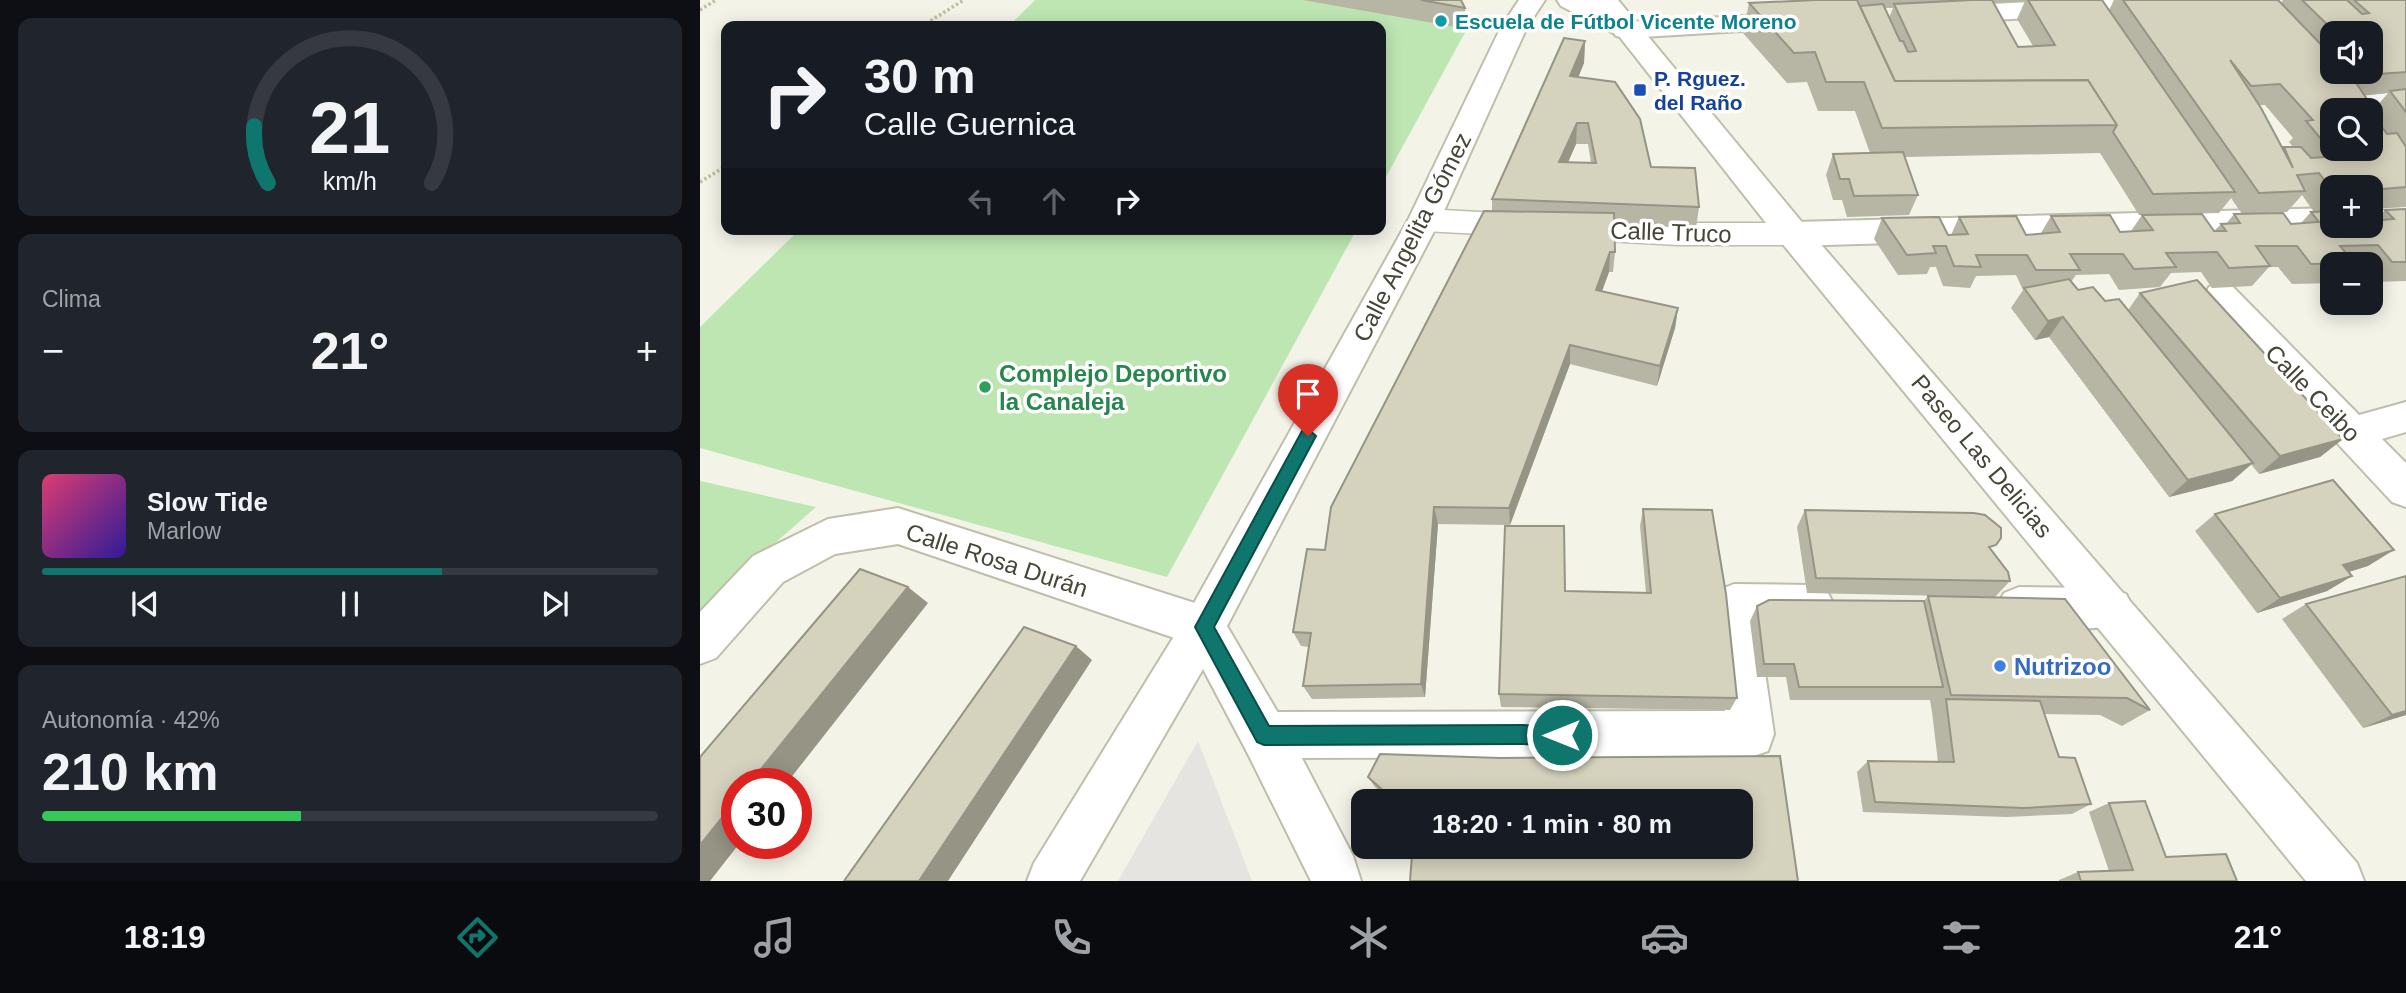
<!DOCTYPE html>
<html lang="es">
<meta charset="utf-8">
<style>
:root{--surface:#171b24;--page:#20242c;--text:#f1f3f6;--muted:#9ea1a6;--line:#363941;--accent:#0f766e}
body{margin:0;font-family:Arial,sans-serif;background:var(--page);color:var(--text);height:100vh;display:flex;flex-direction:column;font-size:26px;white-space:nowrap}
*{box-sizing:border-box;margin:0}
p{font-size:23px;color:var(--muted)}
.icon{flex:none;width:38px;height:38px;fill:none;stroke:currentColor;stroke-width:2;stroke-linecap:round;stroke-linejoin:round}
.map{position:relative;flex:1;overflow:hidden}
.details{display:flex;flex-direction:column;gap:18px;padding:18px;background:#0d0f14;width:700px}
.details>*{flex:none}
.hud{position:absolute;left:21px;top:21px;width:665px;height:214px;border-radius:14px;box-shadow:0 4px 18px #0003;background:#171b24;color:var(--text);overflow:hidden}
.tools{position:absolute;left:1620px;top:21px;display:grid;gap:14px}
.tools a{display:grid;place-items:center;width:63px;height:63px;border-radius:14px;background:var(--surface);box-shadow:0 4px 18px #0003;font-size:35px}
.speed{position:absolute;left:21px;top:768px;display:flex;gap:14px;font-size:35px;font-weight:700;text-align:center}
.speed>*{display:grid;place-content:center;width:91px;height:91px;border-radius:50%;background:var(--surface);box-shadow:0 4px 18px #0003;line-height:1}
.speed .limit{border:10px solid #d22;background:#fff;color:#111}
.pin{position:absolute;display:grid;place-items:center;width:60px;height:60px;color:#fff;margin:-72px -30px;border-radius:50% 50% 50% 0;rotate:-45deg;box-shadow:0 0 7px #0007}
.pin .icon{rotate:45deg}
.me{position:absolute;width:77px;margin:-38px;rotate:270deg;stroke-linejoin:round;filter:drop-shadow(0 0 5px #0008)}
.turn{display:flex;align-items:center;gap:24px;height:147px;padding:0 28px;font-size:32px}
.turn .icon{width:91px;height:91px;stroke-width:2.5}
.turn b{display:block;font-size:49px;line-height:60px}
.lanes{display:flex;align-items:center;height:66px;padding:0 28px;background:#0003;justify-content:center;gap:35px;direction:ltr}
.lanes .off{opacity:.35}
.big{font-size:52px;font-weight:600;line-height:1.1}
.details .tile{flex:1;display:flex;flex-direction:column;justify-content:center;gap:10px;min-width:0;padding:0 24px;border-radius:14px;background:var(--page)}
.details .dial{align-items:center;gap:0}
.dial svg{height:182px;overflow:visible;fill:none;stroke:var(--line);stroke-width:7;stroke-linecap:round;text-anchor:middle}
.dial text{fill:var(--text);stroke:none}
.song{display:flex;align-items:center;gap:21px}
.cover{width:84px;height:84px;border-radius:10px;background:linear-gradient(135deg,hsl(340 70% 55%),hsl(250 70% 35%))}
.played{height:7px;border-radius:4px;background:linear-gradient(90deg,var(--accent) 65%,var(--line) 65%)}
.keys{display:flex;justify-content:space-around;direction:ltr}
.heat{display:flex;justify-content:space-between;align-items:center;font-size:38px;direction:ltr}
.charge{height:10px;border-radius:5px;background:linear-gradient(90deg,#34c759 42%,var(--line) 0)}
.trip{position:absolute;left:651px;top:789px;width:402px;height:70px;border-radius:14px;background:var(--surface);box-shadow:0 4px 18px #0003;font-weight:600;line-height:70px;text-align:center}
.tabs{display:flex;height:112px;justify-content:space-around;align-items:center;background:#090b0e;color:var(--muted)}
.tabs .icon{width:49px;height:49px}
.tabs .on{color:var(--accent)}
.tabs b{font-size:32px;color:var(--text)}
main{display:flex;flex:1;min-height:0}
.map>svg:first-child{display:block}
.green{fill:#bee6b3}
.parking{fill:#e5e4e0}
.lines{fill:none;stroke-linecap:round;stroke-linejoin:round}
.pedestrian-casing{stroke:#bebeab;stroke-width:3}
.minor-casing{stroke:#bebeab;stroke-width:4}
.tertiary-casing{stroke:#bebeab;stroke-width:4}
.path{stroke:#c0bf9d;stroke-width:3.5;stroke-dasharray:2.5 2.5;stroke-linecap:butt}
.pedestrian{fill:#fff;fill-rule:evenodd}
.minor{fill:#fff;fill-rule:evenodd}
.tertiary{fill:#fff;fill-rule:evenodd}
.wall{fill:#b7b5a3;fill-rule:evenodd}
.shaded-wall{fill:#959485}
.building{fill:#d5d3be;stroke:#959485;stroke-width:2;fill-rule:evenodd}
.route{fill:#0f766e;stroke:#0a4d48;stroke-width:2}
.culture-dot{fill:#0f9aa8;stroke:#fff;stroke-width:2.5}
.transit-dot{fill:#1a4fb4;stroke:#fff;stroke-width:2.5}
.leisure-dot{fill:#2e9e5b;stroke:#fff;stroke-width:2.5}
.shop-dot{fill:#3f7fe0;stroke:#fff;stroke-width:2.5}
.labels{text-anchor:middle;dominant-baseline:central;stroke-width:7;stroke-linejoin:round;paint-order:stroke}
.far-culture-label{font-size:21px;font-weight:bold;fill:#0d838f;stroke:#fff;text-anchor:start}
.far-transit-label{font-size:21px;font-weight:bold;fill:#164399;stroke:#fff;text-anchor:start}
.street-label{font-size:24px;fill:#464537;stroke:#fff}
.leisure-label{font-size:24px;font-weight:bold;fill:#27864d;stroke:#fff;text-anchor:start}
.shop-label{font-size:24px;font-weight:bold;fill:#366cbe;stroke:#fff;text-anchor:start}
</style>
<main>
<section class="details">
<div class="tile dial"><svg viewBox="0 0 100 80">
<path d="M14 69A42 42 0 1 1 86 69"/>
<path d="M14 69A42 42 0 0 1 8 44" stroke="#0f766e"/>
<text x="50" y="56" font-size="32" font-weight="700">21</text>
<text x="50" y="72" font-size="11">km/h</text>
</svg></div>
<div class="tile"><p>Clima</p>
<div class="heat"><a>−</a><b class="big">21°</b><a>+</a></div>
</div>
<div class="tile">
<div class="song"><i class="cover"></i><div><b>Slow Tide</b><p>Marlow</p></div></div>
<div class="played"></div>
<div class="keys"><svg class="icon" aria-label="previous" viewBox="0 0 24 24"><path d="M18 5L8 12l10 7zM5 5v14"/></svg><svg class="icon" aria-label="pause" viewBox="0 0 24 24"><path d="M8 5v14M16 5v14"/></svg><svg class="icon" aria-label="next" viewBox="0 0 24 24"><path d="M6 5l10 7-10 7zM19 5v14"/></svg></div>
</div>
<div class="tile"><p>Autonomía · 42%</p><b class="big">210 km</b><div class="charge"></div></div>
</section>
<div class="map">
<svg width="1706" height="881" viewBox="0 0 1706 881">
<rect width="100%" height="100%" fill="#f3f3e8"/>
<!-- green -->
<g class="green">
<polygon points="335,0 748,0 767,29 681,186 681,26 309,26"/>
<polygon points="100,229 657,229 467,577 0,448 0,327"/>
<polygon points="0,481 116,507 0,609"/>
</g>
<!-- parking -->
<polygon class="parking" points="498,741 552,881 418,881"/>
<g class="lines">
<defs>
<polygon id="pedestrian" points="724,209 978,223 1093,223 1104,226 1109,234 1104,242 1093,245 978,245 724,231 713,228 709,220 713,212"/>
<g id="minor">
<polygon points="1380,0 1568,0 1564,6 1555,8 1246,22 1237,20 1233,14 1237,8 1246,6"/>
<polygon points="1098,13 1107,15 1111,21 1107,27 926,38 916,36 912,30 916,24 926,22"/>
<polygon points="1706,91 1706,109 1644,110 1639,104 1644,98"/>
<polygon points="1706,207 1706,229 1671,230 1659,226 1671,226 1671,208"/>
<polygon points="1633,208 1633,226 1645,226 1633,230 1093,246 1081,242 1077,234 1081,226 1093,222"/>
<polygon points="1521,283 1533,287 1659,415 1706,402 1706,432 1682,439 1706,463 1706,507 1692,502 1509,305 1504,296 1509,287"/>
<polygon points="198,508 504,606 519,612 526,627 519,642 504,648 198,544 135,554 83,582 16,658 0,664 0,612 53,556 128,519"/>
<polygon points="1034,584 1112,585 1127,591 1134,605 1127,619 1112,625 1058,624 1074,734 1068,751 1051,757 564,758 547,752 541,735 547,718 564,712 1025,711 1012,604 1019,590"/>
<path d="M1319,587L1411,588L1426,594L1433,608L1426,622C1401,632 1329,631 1304,621L1297,607L1304,593Z"/>
</g>
<g id="tertiary">
<polygon points="819,0 845,0 827,27 740,220 527,626 581,718 653,856 661,881 611,881 547,752 503,669 380,881 327,881 334,863 489,612 708,220 801,27"/>
<polygon points="857,0 918,0 1105,226 1657,863 1664,881 1606,881 1081,242 919,36 861,6"/>
</g>
</defs>
<!-- pedestrian casing -->
<use href="#pedestrian" class="pedestrian-casing"/>
<!-- minor casing -->
<use href="#minor" class="minor-casing"/>
<!-- tertiary casing -->
<use href="#tertiary" class="tertiary-casing"/>
<!-- path -->
<g class="path">
<polyline points="0,10 16,0"/>
<polyline points="222,26 264,0"/>
<polyline points="0,182 26,166"/>
</g>
<!-- pedestrian -->
<use href="#pedestrian" class="pedestrian"/>
<!-- minor -->
<use href="#minor" class="minor"/>
<!-- tertiary -->
<use href="#tertiary" class="tertiary"/>
</g>
<!-- wall -->
<g class="wall">
<polygon points="603,0 761,0 765,8 767,29"/>
<path d="M1092,0H1402L1409,10L1414,0H1578L1581,3L1583,0H1706V207L1671,209V187H1633V226L1676,220L1685,210L1706,209V281L1671,282V264H1633V283L1592,284L1578,267H1569L1552,286L1512,288L1501,272L1471,273L1460,287L1419,290L1409,274L1376,275L1371,282L1378,290L1428,310L1440,293L1643,439L1620,457L1559,474L1551,464L1532,481L1469,497L1349,337L1335,340L1311,308L1323,290L1316,275L1276,276L1270,288L1243,286L1236,267H1230L1227,274L1198,275L1174,239L1182,218L1248,235H1251L1259,217L1326,235L1341,233L1351,216L1420,232L1431,231L1442,215L1514,231L1521,224H1526L1534,214L1591,224L1601,223L1611,212H1614L1602,195L1587,212L1542,214L1531,198L1519,213L1439,215L1400,153L1204,157L1218,195L1209,215L1147,217L1142,200H1133L1126,175L1133,154L1170,153L1155,111H1118L1107,82L1087,83L1043,33L1049,3L1093,1ZM1325,1L1317,19L1333,46L1318,47L1293,3ZM1185,8H1193L1189,18ZM1633,33H1671V72H1633ZM1688,93L1672,112L1684,129L1671,149H1633V110H1666L1671,105L1664,95ZM1559,105H1565L1593,138L1589,142L1593,147H1584L1583,149Z"/>
<path d="M885,41L884,63L878,77L951,167L999,207L996,228L915,225V252L913,272H909L902,291L978,308L975,328L957,386L870,364L810,525L738,524L725,697L612,699L603,686L609,647L601,646L593,632L792,211V199ZM876,144H888L891,163L868,162Z"/>
<polygon points="943,509 1037,698 1030,710 801,707 799,694 865,591 946,593 940,526"/>
<polygon points="1105,510 1291,550 1310,581 1295,597 1107,593 1097,527"/>
<polygon points="1515,514 1668,566 1649,572 1652,576 1627,591 1557,613 1495,531"/>
<polygon points="1228,596 1450,710 1422,726 1400,715 1344,714 1359,757 1391,804 1372,814 1307,817 1163,812 1157,772 1168,761 1238,762 1232,712 1230,700 1090,700 1086,677 1057,677 1050,621 1057,606 1224,601"/>
<polygon points="1606,604 1706,715 1663,728 1582,619"/>
<polygon points="668,777 1041,802 691,802 675,787"/>
<polygon points="1409,803 1466,857 1537,881 1359,881 1359,880 1378,872 1409,871 1389,812"/>
</g>
<!-- shaded-wall -->
<g class="shaded-wall">
<polygon points="885,41 884,63 870,98 870,76"/>
<polygon points="877,123 876,144 859,183 859,162"/>
<polygon points="910,252 909,272 895,310 896,290"/>
<polygon points="978,308 975,328 957,386 960,366"/>
<polygon points="1363,317 1349,337 1335,340 1348,321"/>
<polygon points="870,345 870,364 810,525 809,508"/>
<polygon points="1643,439 1620,457 1559,474 1580,456"/>
<polygon points="1553,463 1532,481 1469,497 1488,480"/>
<polygon points="734,507 738,524 725,697 721,684"/>
<polygon points="1694,550 1668,566 1618,581 1643,565"/>
<polygon points="1652,576 1627,591 1557,613 1580,598"/>
<polygon points="208,587 228,603 86,784 49,784"/>
<polygon points="376,646 392,660 248,881 219,881"/>
<polygon points="1706,711 1706,715 1663,728 1692,715"/>
<polygon points="37,799 37,844 39,844 10,881 0,881 0,845"/>
</g>
<!-- building -->
<g class="building">
<polygon points="721,0 761,0 765,8"/>
<polygon points="1116,0 1157,0 1195,81 1388,80 1417,125 1182,128 1164,82 1126,82 1115,52 1094,53 1049,3"/>
<polygon points="1272,0 1292,0 1318,47 1355,45 1328,0 1402,0 1535,192 1453,194 1413,132 1417,125 1388,80 1195,81 1160,6 1183,4 1200,41 1203,41 1208,52 1216,51 1194,4"/>
<polygon points="1423,0 1578,0 1633,57 1633,72 1647,72 1652,77 1671,105 1641,107 1644,110 1633,110 1633,138 1621,139 1606,121 1613,120 1580,84 1551,86 1530,60 1561,108 1593,168 1584,147 1601,147 1611,158 1655,155 1649,149 1671,149 1671,116 1674,116 1687,134 1697,133 1706,147 1706,187 1671,190 1671,187 1633,187 1633,192 1619,173 1597,175 1605,191 1559,193"/>
<polygon points="1602,0 1647,0 1662,14 1669,13 1654,0 1706,0 1706,72 1678,74 1671,67 1671,33 1636,33"/>
<path d="M864,38L885,41L870,76L915,82L940,119L951,167L995,168L999,207L792,199ZM877,123H888L896,163L859,162Z"/>
<polygon points="1706,89 1706,112 1690,91"/>
<polygon points="1203,152 1218,195 1154,196 1149,179 1140,179 1133,154"/>
<polygon points="1706,209 1706,262 1692,262 1678,245 1640,246 1654,263 1611,264 1597,246 1556,246 1570,266 1529,268 1517,252 1466,253 1476,267 1434,269 1423,254 1370,254 1380,270 1336,270 1327,255 1276,255 1281,267 1254,266 1246,246 1233,246 1236,253 1207,255 1182,218 1239,217 1248,235 1268,234 1259,217 1316,216 1326,235 1360,232 1351,216 1410,215 1420,232 1453,230 1442,215 1502,214 1514,231 1526,231 1521,224 1540,223 1534,214 1583,213 1591,224 1619,222 1611,212 1633,211 1633,226 1671,226 1671,221 1694,219 1685,210"/>
<polygon points="784,211 914,213 915,252 910,252 896,290 978,308 960,366 870,345 809,508 734,507 721,684 603,686 611,633 593,632 607,549 625,550 631,507"/>
<polygon points="1369,279 1378,290 1393,287 1405,301 1419,299 1553,463 1488,480 1363,317 1348,321 1324,288"/>
<polygon points="1497,280 1643,439 1580,456 1440,293"/>
<polygon points="1633,480 1694,550 1643,565 1652,576 1580,598 1515,514"/>
<polygon points="943,509 1012,510 1026,594 1037,698 799,694 805,526 864,526 865,591 951,593"/>
<polygon points="1105,510 1274,513 1285,515 1301,528 1301,538 1296,545 1289,547 1308,572 1310,581 1116,578"/>
<polygon points="160,569 208,587 49,784 37,784 37,799 0,845 0,757"/>
<polygon points="1706,576 1706,711 1692,715 1606,604"/>
<polygon points="1228,596 1365,599 1450,710 1427,698 1251,695"/>
<polygon points="1069,600 1224,601 1243,687 1099,687 1094,664 1064,664 1057,606"/>
<polygon points="324,627 376,646 219,881 144,881"/>
<polygon points="1246,699 1340,701 1359,757 1375,758 1391,804 1324,808 1175,802 1168,761 1254,762"/>
<polygon points="680,754 800,758 1080,756 1098,881 710,881 712,855 710,847 1041,847 1041,802 696,802 668,777"/>
<polygon points="1445,801 1466,857 1526,854 1537,881 1381,881 1378,872 1433,870 1409,803"/>
</g>
<!-- route -->
<polygon class="route" points="608,429 616,436 514,627 569,726 862,725 868,728 871,735 868,741 862,744 564,745 557,742 495,627 602,431"/>
<!-- markers -->
<circle class="culture-dot" cx="741" cy="21" r="7"/>
<rect class="transit-dot" x="933" y="83" width="14" height="14" rx="3.5"/>
<circle class="leisure-dot" cx="285" cy="387" r="7"/>
<circle class="shop-dot" cx="1300" cy="666" r="7"/>
<g class="labels">
<!-- far-culture labels -->
<g class="far-culture-label">
<text x="755" y="21">Escuela de Fútbol Vicente Moreno</text>
</g>
<!-- far-transit labels -->
<g class="far-transit-label">
<text x="954" y="78">P. Rguez.<tspan x="954" dy="24">del Raño</tspan></text>
</g>
<!-- street labels -->
<g class="street-label">
<text transform="translate(971 232) rotate(2)">Calle Truco</text>
<text transform="translate(712 237) rotate(-63)">Calle Angelita Gómez</text>
<text transform="translate(1613 393) rotate(46)">Calle Ceibo</text>
<text transform="translate(1282 456) rotate(50)">Paseo Las Delicias</text>
<text transform="translate(297 560) rotate(18)">Calle Rosa Durán</text>
</g>
<!-- leisure labels -->
<g class="leisure-label">
<text x="299" y="373">Complejo Deportivo<tspan x="299" dy="28">la Canaleja</tspan></text>
</g>
<!-- shop labels -->
<g class="shop-label">
<text x="1314" y="666">Nutrizoo</text>
</g>
</g>
</svg>
<div class="tools">
<a><svg class="icon" aria-label="sound" viewBox="0 0 24 24"><path d="M4 9h4l5-4v14l-5-4H4zM17 9q2 3 0 6"/></svg></a>
<a><svg class="icon" aria-label="search" viewBox="0 0 24 24"><circle cx="10" cy="10" r="6"/><path d="M15 15l6 6"/></svg></a>
<a>+</a>
<a>−</a>
</div>
<div class="speed"><div class="limit">30</div></div>
<div class="pin" style="left:608px;top:436px;background:#d93025"><svg class="icon" aria-label="arrive" viewBox="0 0 24 24"><path d="M6 21V4h12l-3 4 3 4H6"/></svg></div>
<svg class="me" style="left:862px;top:735px" viewBox="-20 -20 40 40"><circle r="17" fill="#0f766e" stroke="#fff" stroke-width="3"/><path d="M0-11L8 9 0 5-8 9z" fill="#fff"/></svg>
<div class="trip">18:20 · 1 min · 80 m</div>
<div class="hud">
<div class="turn"><svg class="icon" aria-label="right" viewBox="0 0 24 24"><path d="M7 20v-9h11M14 6l5 5-5 5"/></svg><div><b>30 m</b>Calle Guernica</div></div>
<div class="lanes"><svg class="icon off" aria-label="left" viewBox="0 0 24 24"><path d="M17 20v-9H6M10 6l-5 5 5 5"/></svg><svg class="icon off" aria-label="ahead" viewBox="0 0 24 24"><path d="M12 20V5M6 11l6-6 6 6"/></svg><svg class="icon" aria-label="right" viewBox="0 0 24 24"><path d="M7 20v-9h11M14 6l5 5-5 5"/></svg></div>
</div>
</div>
</main>
<nav class="tabs">
<b>18:19</b>
<svg class="icon on" aria-label="directions" viewBox="0 0 24 24"><path d="M12 3l9 9-9 9-9-9zM9 14v-3h6M13 9l2 2-2 2"/></svg>
<svg class="icon" aria-label="music" viewBox="0 0 24 24"><path d="M9 18V5l10-2v13"/><circle cx="6" cy="18" r="3"/><circle cx="16" cy="16" r="3"/></svg>
<svg class="icon" aria-label="phone" viewBox="0 0 24 24"><path d="M5 4h4l2 5-3 2q2 4 5 5l2-3 5 2v4C11 20 4 13 5 4z"/></svg>
<svg class="icon" aria-label="climate" viewBox="0 0 24 24"><path d="M12 3v18M4 7l16 10M4 17L20 7"/></svg>
<svg class="icon" aria-label="car" viewBox="0 0 24 24"><path d="M5 17H2v-5l4-1 3-4h7l3 4 3 1v5h-3M9 17h6M6 11h13"/><circle cx="7" cy="17" r="2"/><circle cx="17" cy="17" r="2"/></svg>
<svg class="icon" aria-label="filters" viewBox="0 0 24 24"><path d="M4 7h16M4 17h16"/><circle cx="9" cy="7" r="2"/><circle cx="15" cy="17" r="2"/></svg>
<b>21°</b>
</nav>
